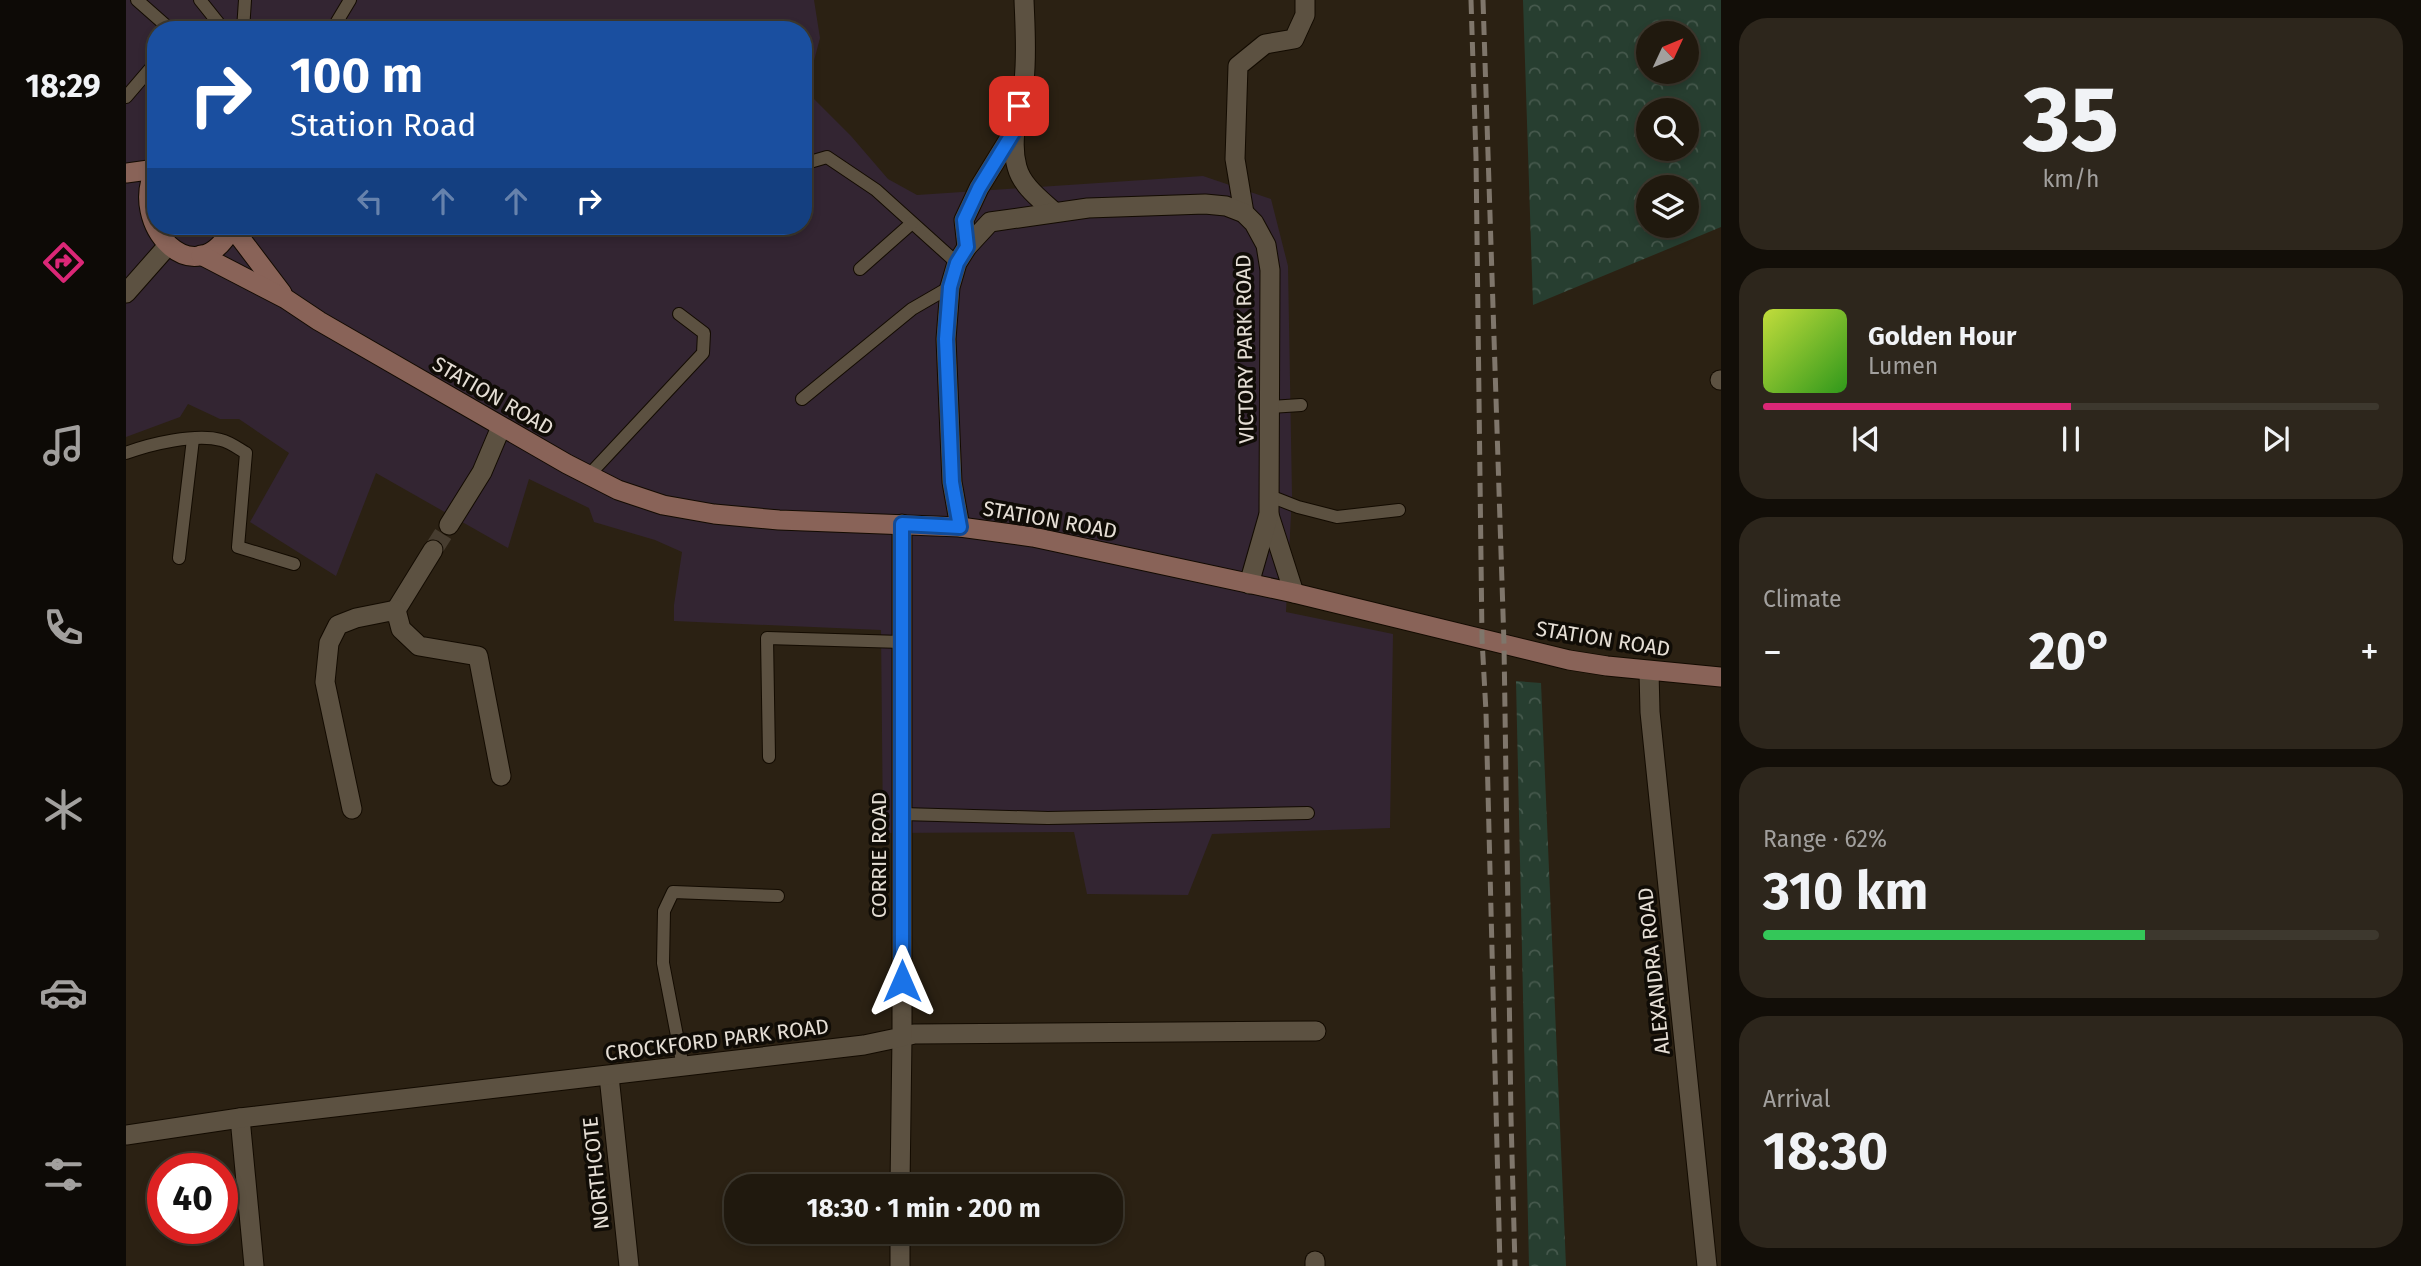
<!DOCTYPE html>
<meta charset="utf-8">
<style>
:root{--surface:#20190e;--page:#2d261c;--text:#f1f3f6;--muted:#a2a09e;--line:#3d382e;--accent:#db2777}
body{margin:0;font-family:"Fira Sans",sans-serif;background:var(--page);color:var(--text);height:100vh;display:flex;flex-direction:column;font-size:26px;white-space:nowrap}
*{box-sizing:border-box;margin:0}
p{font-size:23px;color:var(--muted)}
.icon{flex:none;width:38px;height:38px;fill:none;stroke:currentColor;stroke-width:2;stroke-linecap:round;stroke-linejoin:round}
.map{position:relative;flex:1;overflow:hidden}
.details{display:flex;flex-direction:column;gap:18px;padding:18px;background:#120e08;width:700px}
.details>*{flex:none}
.top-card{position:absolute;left:21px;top:21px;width:665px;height:214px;border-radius:28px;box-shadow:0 4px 10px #0003,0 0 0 2px var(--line);background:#1a4fa0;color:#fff;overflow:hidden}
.needle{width:46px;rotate:46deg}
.controls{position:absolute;left:1510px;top:21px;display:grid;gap:14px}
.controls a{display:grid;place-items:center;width:63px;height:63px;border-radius:50%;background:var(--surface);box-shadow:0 4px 10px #0003,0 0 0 2px var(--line);font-size:35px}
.speed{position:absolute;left:21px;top:1153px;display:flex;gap:14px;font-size:35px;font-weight:700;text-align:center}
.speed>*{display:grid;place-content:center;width:91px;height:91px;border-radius:50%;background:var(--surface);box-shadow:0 4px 10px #0003,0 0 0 2px var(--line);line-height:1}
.speed .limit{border:10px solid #d22;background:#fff;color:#111}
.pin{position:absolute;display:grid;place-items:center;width:60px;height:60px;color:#fff;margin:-30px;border-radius:14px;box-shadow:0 4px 10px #0006}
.me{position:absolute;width:77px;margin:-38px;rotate:0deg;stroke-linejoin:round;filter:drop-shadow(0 0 5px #0008)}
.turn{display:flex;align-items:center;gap:24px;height:147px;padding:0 28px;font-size:32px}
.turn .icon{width:91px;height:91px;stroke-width:2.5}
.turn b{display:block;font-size:49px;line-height:60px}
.lanes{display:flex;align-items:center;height:66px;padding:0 28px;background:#0003;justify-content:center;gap:35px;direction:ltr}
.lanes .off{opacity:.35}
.big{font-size:52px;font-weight:700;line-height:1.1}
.details .widget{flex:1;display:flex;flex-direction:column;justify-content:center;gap:10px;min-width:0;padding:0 24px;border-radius:28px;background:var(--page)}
.details .dial{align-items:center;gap:0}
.dial b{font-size:91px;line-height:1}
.song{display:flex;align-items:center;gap:21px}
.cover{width:84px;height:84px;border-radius:10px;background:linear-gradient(135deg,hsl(70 70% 55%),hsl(110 70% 35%))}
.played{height:7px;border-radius:4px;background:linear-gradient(90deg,var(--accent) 50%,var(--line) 50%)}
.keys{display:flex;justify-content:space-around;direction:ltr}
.heat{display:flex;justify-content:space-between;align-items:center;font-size:38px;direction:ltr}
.charge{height:10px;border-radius:5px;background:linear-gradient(90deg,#34c759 62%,var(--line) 0)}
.trip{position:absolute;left:598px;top:1174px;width:399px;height:70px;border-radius:28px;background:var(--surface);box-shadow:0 4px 10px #0003,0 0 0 2px var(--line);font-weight:700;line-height:70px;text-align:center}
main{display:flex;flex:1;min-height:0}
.tabs{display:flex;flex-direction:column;width:126px;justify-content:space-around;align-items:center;background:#0d0a06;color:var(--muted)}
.tabs .icon{width:49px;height:49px}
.tabs .selected{color:var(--accent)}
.tabs b{font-size:32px;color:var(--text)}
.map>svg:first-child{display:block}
.commercial{fill:#332532;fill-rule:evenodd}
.forest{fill:url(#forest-crowns);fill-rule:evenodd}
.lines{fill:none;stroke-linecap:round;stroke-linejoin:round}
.minor-tunnel{stroke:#473d30;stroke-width:19;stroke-dasharray:19 10;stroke-linecap:butt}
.service-casing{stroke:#130b01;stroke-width:14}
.minor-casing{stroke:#130b01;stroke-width:21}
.tertiary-casing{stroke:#130b01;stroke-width:21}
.secondary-casing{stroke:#130b01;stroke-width:21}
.service{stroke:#5c5141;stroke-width:12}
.minor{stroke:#5c5141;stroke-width:19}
.tertiary{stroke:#5c5141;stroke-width:19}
.secondary{stroke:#896358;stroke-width:19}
.rail{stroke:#7f766b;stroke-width:5;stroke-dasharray:14 7;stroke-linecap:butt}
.route-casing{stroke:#114b97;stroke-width:18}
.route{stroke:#1a73e8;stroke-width:12}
.labels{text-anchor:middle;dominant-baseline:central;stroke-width:7;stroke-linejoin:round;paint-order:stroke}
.street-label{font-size:21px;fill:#e5ded5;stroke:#100c06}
</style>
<main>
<nav class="tabs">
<b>18:29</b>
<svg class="icon selected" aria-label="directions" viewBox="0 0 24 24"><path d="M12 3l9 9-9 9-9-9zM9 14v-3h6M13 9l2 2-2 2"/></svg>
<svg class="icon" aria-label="music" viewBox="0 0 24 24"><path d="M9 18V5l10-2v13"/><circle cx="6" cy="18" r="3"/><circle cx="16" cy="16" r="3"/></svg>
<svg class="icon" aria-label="phone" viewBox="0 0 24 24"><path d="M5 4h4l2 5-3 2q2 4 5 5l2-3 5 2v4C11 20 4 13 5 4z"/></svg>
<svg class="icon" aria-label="climate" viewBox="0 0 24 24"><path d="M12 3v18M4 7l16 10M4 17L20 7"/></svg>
<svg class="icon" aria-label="car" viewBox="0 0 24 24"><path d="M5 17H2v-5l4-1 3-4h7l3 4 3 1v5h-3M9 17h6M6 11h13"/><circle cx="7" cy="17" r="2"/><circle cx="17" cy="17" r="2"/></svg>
<svg class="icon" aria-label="filters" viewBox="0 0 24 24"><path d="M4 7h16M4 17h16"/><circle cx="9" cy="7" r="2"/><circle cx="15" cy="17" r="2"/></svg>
</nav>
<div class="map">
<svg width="1595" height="1266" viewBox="0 0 1595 1266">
<defs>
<pattern id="forest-crowns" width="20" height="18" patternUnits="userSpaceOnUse" patternTransform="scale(1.75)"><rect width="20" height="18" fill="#273e30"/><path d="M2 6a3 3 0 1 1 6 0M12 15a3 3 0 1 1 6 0" fill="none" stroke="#46594d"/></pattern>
</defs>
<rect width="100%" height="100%" fill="#2b2113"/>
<!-- commercial -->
<path class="commercial" d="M0,0H688L694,38L680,91L725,136L762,179L791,195L1077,176L1145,199L1162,266L1166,495L1160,612L1267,634L1264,828L1086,834L1062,895L961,894L948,832L757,833L755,630L548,621V605L556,552L529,540L468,522L463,508L403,479L382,548L250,473L210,576L124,522L163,453L113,419H94L62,404L54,417L0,437ZM30,30H677V226H30Z"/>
<!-- forest -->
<g class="forest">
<path d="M1397,0H1595V227L1407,305ZM1522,33H1561V72H1522ZM1522,110H1561V149H1522ZM1522,187H1561V226H1522Z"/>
<polygon points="1390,681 1415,683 1440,1266 1403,1266"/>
</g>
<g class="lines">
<!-- minor-tunnel -->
<polyline class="minor-tunnel" points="307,550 323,525"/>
<defs>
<g id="service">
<polyline points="11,0 45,30"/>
<polyline points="74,0 98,30"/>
<polyline points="117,30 119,0"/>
<polyline points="206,30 224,0"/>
<polyline points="0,97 30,62"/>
<polyline points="677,164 701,157 750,190 831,263"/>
<polyline points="734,269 786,223"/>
<polyline points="676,399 786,309 824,287"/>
<polyline points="1144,407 1175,405"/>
<path d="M0,453C24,444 70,433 95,440C104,442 113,449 120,453L112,547L168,564"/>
<polyline points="463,475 577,353 578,333 553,314"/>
<polyline points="1144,496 1172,507 1211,517 1273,510"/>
<polyline points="53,558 67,439"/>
<polyline points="643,757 641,638 776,642"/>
<polyline points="776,814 922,818 1182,813"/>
<polyline points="557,1067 537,963 538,911 547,892 652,896"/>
</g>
<g id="minor">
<path d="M898,0C899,27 901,54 898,81C894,109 883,138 891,167C896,186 914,199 928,212"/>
<polyline points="1118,213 1109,159 1112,66 1139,44 1168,39 1179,15 1179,0"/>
<polyline points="841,247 838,220 853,188 888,131"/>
<polyline points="1594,380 1595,380"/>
<polyline points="1143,515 1168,593"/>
<polyline points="323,525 356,472 375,427"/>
<polyline points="834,527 826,482 820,339 824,287 831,263 841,247 864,222 962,208 1079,204 1100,206 1118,213 1128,223 1140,245 1144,270 1143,514 1123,584"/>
<polyline points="270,610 307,550"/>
<polyline points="1523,671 1524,712 1581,1266"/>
<polyline points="226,809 199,682 203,643 212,625 230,618 270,610 275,629 293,646 352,656 375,776"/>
<polyline points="483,1076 503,1266"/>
<polyline points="114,1118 128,1266"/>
<polyline points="774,1186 776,1037 788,1034 1190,1031"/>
<polyline points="1189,1261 1189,1266"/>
<polyline points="774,1266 774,1232"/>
</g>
<g id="tertiary">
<polyline points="0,293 38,250"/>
<polyline points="0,1135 114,1118 738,1045 776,1037 776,524"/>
</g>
<g id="secondary">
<path d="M30,169C0,222 69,300 107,226"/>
<polyline points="0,173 30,169"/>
<polyline points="106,227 156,293"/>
<polyline points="75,255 160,299 193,321 441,464 492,490 537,505 588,514 653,520 834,527 907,537 1168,593 1443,660 1481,666 1595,677"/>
</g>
</defs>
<!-- service casing -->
<use href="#service" class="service-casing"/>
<!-- minor casing -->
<use href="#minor" class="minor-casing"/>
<!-- tertiary casing -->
<use href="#tertiary" class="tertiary-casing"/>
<!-- secondary casing -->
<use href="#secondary" class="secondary-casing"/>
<!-- service -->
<use href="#service" class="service"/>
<!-- minor -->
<use href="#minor" class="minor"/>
<!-- tertiary -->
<use href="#tertiary" class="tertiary"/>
<!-- secondary -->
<use href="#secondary" class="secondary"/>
<!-- rail -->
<g class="rail">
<polyline points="1345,0 1350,157 1356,639 1360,712 1374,1266"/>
<polyline points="1357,0 1378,644 1385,1118 1389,1266"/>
</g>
</g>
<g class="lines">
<defs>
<polyline id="route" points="776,981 776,524 834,527 826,482 820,339 824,287 831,263 841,247 838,220 853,188 888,131 893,106"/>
</defs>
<!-- route casing -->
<use href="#route" class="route-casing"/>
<!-- route -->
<use href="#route" class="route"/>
</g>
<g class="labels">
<!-- street labels -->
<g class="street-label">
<text transform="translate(1119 349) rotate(-91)">VICTORY PARK ROAD</text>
<text transform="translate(367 396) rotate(30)">STATION ROAD</text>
<text transform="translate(924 520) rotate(10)">STATION ROAD</text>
<text transform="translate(1477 639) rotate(9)">STATION ROAD</text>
<text transform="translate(753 855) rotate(-90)">CORRIE ROAD</text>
<text transform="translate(1528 971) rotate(-96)">ALEXANDRA ROAD</text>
<text transform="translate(591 1040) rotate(-7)">CROCKFORD PARK ROAD</text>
<text transform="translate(470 1173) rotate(-96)">NORTHCOTE</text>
</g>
</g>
</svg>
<div class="controls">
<a><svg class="needle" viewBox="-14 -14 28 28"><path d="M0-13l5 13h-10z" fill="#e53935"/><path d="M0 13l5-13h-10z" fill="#a2a09e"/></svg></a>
<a><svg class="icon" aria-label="search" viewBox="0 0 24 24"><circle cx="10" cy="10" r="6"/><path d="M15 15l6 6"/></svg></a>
<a><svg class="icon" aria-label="layers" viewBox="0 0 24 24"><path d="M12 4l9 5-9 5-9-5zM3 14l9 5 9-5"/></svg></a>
</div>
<div class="speed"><div class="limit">40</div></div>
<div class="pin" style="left:893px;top:106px;background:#d93025"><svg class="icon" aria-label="arrive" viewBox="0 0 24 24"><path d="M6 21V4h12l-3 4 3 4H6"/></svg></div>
<svg class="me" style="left:776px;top:981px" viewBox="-20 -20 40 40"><path d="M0-17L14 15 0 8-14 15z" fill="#1a73e8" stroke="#fff" stroke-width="4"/></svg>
<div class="trip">18:30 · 1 min · 200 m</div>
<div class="top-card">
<div class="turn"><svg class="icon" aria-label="right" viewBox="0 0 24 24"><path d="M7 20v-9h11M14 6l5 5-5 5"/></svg><div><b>100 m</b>Station Road</div></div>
<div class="lanes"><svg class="icon off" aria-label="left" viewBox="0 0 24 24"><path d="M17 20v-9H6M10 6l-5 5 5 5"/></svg><svg class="icon off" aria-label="ahead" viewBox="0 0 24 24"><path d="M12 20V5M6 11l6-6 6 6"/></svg><svg class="icon off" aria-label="ahead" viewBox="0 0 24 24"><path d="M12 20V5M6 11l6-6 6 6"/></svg><svg class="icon" aria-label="right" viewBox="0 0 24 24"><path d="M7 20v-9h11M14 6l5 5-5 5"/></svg></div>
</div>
</div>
<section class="details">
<div class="widget dial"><b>35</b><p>km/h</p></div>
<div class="widget">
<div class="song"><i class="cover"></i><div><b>Golden Hour</b><p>Lumen</p></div></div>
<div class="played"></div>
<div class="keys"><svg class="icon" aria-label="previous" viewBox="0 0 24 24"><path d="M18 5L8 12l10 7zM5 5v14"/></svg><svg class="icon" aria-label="pause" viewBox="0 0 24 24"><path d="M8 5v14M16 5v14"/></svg><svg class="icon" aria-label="next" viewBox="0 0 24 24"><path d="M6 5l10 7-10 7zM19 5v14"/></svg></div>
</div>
<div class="widget"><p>Climate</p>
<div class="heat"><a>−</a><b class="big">20°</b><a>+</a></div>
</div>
<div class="widget"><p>Range · 62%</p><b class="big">310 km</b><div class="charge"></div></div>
<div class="widget"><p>Arrival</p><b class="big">18:30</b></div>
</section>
</main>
